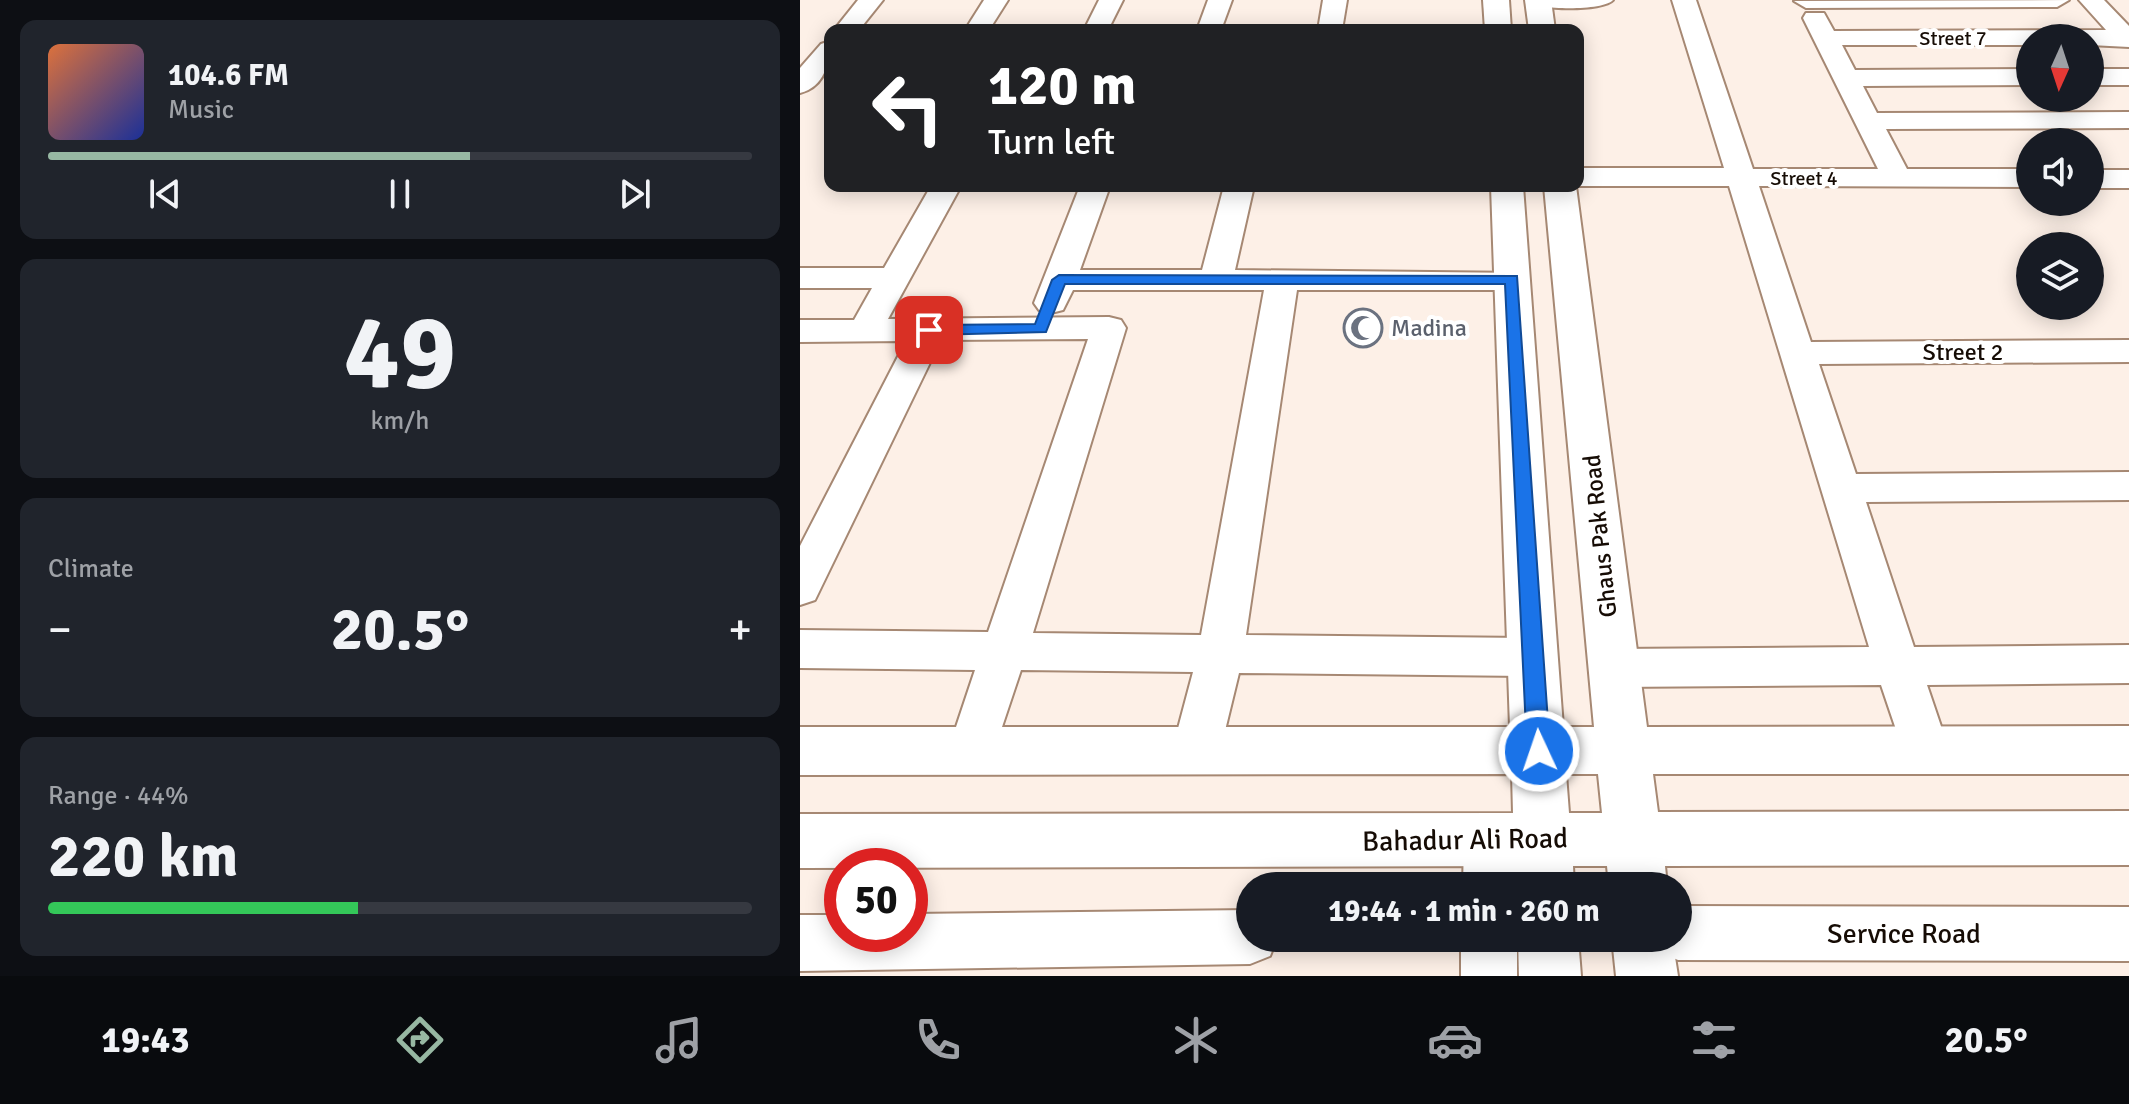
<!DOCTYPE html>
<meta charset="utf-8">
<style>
:root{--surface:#171b24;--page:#20242c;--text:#f1f3f6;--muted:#9ea1a6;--line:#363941;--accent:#97b8a3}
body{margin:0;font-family:Signika,sans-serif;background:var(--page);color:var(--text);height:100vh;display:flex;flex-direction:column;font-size:30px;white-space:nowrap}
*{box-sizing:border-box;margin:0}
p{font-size:26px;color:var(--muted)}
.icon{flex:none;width:44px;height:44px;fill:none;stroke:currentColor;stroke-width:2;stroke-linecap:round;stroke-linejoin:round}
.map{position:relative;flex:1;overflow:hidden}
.panel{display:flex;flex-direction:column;gap:20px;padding:20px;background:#0d0f14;width:800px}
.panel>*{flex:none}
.banner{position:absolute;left:24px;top:24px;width:760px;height:168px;border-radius:16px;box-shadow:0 4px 20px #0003;background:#202124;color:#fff;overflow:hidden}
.needle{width:52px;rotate:183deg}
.fabs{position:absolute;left:1216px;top:24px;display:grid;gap:16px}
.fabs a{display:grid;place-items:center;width:88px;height:88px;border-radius:50%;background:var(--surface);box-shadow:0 4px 20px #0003;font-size:40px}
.speed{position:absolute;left:24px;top:848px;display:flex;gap:16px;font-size:40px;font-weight:700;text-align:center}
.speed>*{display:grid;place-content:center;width:104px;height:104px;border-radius:50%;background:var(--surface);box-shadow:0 4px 20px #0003;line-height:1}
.speed .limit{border:12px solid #d22;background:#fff;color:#111}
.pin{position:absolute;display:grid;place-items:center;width:68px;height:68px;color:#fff;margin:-34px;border-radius:16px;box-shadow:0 4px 12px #0006}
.me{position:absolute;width:88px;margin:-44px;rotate:357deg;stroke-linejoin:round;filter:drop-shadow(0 0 6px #0008)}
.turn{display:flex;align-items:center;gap:28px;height:168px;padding:0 32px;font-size:36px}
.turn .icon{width:104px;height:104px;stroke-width:2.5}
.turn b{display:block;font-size:56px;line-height:68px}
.big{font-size:60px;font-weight:800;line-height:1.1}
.panel .card{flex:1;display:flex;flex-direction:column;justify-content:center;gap:12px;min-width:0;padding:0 28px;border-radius:16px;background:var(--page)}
.panel .dial{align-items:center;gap:0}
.dial b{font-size:104px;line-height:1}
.song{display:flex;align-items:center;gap:24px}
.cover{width:96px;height:96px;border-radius:12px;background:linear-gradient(135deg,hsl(20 70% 55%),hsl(230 70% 35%))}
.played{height:8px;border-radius:4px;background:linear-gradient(90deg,var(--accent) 60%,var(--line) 60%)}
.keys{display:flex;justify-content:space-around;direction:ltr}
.heat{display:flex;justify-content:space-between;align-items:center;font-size:44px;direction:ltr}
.charge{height:12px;border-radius:6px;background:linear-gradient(90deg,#34c759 44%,var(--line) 0)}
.trip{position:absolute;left:436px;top:872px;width:456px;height:80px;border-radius:40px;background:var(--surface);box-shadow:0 4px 20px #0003;font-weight:800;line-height:80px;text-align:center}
.tab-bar{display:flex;height:128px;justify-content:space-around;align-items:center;background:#090b0e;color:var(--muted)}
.tab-bar .icon{width:56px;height:56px}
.tab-bar .selected{color:var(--accent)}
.tab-bar b{font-size:36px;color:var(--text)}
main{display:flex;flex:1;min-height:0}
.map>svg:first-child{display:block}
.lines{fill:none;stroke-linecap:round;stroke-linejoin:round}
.minor-casing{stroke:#a68873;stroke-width:4}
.major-casing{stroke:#a68873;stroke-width:4}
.minor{fill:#fff;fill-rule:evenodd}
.major{fill:#fff;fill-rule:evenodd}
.route{fill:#1a73e8;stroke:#114b97;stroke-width:2}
.labels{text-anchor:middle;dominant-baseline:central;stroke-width:8;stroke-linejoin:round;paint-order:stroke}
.far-street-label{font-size:20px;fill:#160c05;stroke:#fff}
.worship-label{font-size:24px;fill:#5b616d;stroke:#fff;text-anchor:start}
.street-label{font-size:24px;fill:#160c05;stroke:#fff}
.near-street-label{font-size:28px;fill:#160c05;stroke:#fff}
</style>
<main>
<section class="panel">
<div class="card">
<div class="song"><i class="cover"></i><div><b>104.6 FM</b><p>Music</p></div></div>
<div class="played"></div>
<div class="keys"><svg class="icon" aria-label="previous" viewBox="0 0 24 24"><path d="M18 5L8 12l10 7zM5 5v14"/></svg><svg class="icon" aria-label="pause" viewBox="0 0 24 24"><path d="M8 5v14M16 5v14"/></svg><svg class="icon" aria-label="next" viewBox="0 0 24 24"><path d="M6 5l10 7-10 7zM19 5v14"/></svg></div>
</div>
<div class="card dial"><b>49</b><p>km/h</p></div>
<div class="card"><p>Climate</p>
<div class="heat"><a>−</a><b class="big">20.5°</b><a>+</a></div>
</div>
<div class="card"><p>Range · 44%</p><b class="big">220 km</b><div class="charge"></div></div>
</section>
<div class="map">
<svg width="1329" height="976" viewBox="0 0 1329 976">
<rect width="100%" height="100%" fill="#fdf0e7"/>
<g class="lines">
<defs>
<g id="minor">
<polygon points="58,0 83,0 59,30 34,30"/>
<polygon points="184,0 208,0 189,30 165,30"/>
<polygon points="299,0 323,0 308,30 284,30"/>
<polygon points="408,0 432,0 421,30 397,30"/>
<polygon points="523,0 547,0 542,30 518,30"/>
<path d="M726,0H813C804,11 735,11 726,0Z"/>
<polygon points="872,0 896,0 953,169 1078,169 1003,18 1006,13 1024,13 1034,31 1306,30 1279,0 1304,0 1329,26 1329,47 1290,45 1290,38 1230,38 1230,45 1042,45 1055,70 1230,69 1230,85 1063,86 1077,113 1329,112 1329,128 1086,129 1107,169 1230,169 1230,187 959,186 1011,342 1329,340 1329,362 1019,364 1056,474 1329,472 1329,500 1066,502 1114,647 1329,645 1329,683 1127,685 1149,750 1142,765 1125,771 1108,765 1081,685 815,687 799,682 792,668 799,654 815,649 1069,647 929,186 778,186 778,168 924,168"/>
<polygon points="1269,0 1257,7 1006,8 994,1"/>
<path d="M30,41C30,63 24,87 0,93V68L21,44Z"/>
<rect x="1290" y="69" width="39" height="16"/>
<rect x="1290" y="170" width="39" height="18"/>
<polygon points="131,186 161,186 88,319 309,317 321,320 326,328 233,633 401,635 464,290 273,290 263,310 251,313 239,310 234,303 280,186 310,186 280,270 402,270 424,186 454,186 435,270 724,273 728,280 724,287 712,290 497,290 446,635 733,638 749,644 756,657 749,670 733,676 439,673 420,751 413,766 396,773 379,766 372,751 393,672 221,670 189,766 172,773 155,766 148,751 175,670 0,668 0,630 188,632 288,339 141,340 15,600 0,605 0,546 106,341 0,342 0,320 54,320 72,288 0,288 0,268 84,268"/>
<polygon points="690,818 708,825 716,842 717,886 663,886 664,842 672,825"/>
<polygon points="878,906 1329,907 1329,961 878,960 859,952 853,938 878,938"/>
<polygon points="450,910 450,938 477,938 470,956 450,964 0,971 0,915 42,915 42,934 110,934 110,914"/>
<rect x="661" y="938" width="56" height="38"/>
</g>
<g id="major">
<polygon points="683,0 709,0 711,30 685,30"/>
<polygon points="725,0 751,0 755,30 729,30"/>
<path d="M691,186H723L763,727H794L744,186H776L847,727L1329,726V774H853L858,812L1329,811V865L865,866L867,886H809L807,866H773L774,886H716L715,866L0,868V814L713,813L712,774L0,775V727H710ZM766,774H798L802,813H769Z"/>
<polygon points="718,938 778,938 781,976 719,976"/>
<polygon points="812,938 872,938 878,976 816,976"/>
</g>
</defs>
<!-- minor casing -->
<use href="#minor" class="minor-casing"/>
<!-- major casing -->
<use href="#major" class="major-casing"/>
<!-- minor -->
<use href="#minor" class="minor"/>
<!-- major -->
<use href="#major" class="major"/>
</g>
<!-- route -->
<polygon class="route" points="259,275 717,276 750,751 746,758 739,761 731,758 727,751 705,284 265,284 246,332 129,335 121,330 129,325 235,324 252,280"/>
<!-- icons -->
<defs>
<symbol id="mosque-ring" viewBox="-11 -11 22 22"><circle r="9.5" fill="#fff" stroke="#6b7280" stroke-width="1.5"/><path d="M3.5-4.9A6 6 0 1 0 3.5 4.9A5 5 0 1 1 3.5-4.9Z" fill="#6b7280"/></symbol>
</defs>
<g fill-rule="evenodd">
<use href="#mosque-ring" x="541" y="306" width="44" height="44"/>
</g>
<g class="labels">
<!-- far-street labels -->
<g class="far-street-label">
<text x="1153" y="38">Street 7</text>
<text x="1004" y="178">Street 4</text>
</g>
<!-- worship labels -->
<g class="worship-label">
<text x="591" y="328">Madina</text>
</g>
<!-- street labels -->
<g class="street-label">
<text x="1163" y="352">Street 2</text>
<text transform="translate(800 536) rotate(-96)">Ghaus Pak Road</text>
</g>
<!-- near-street labels -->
<g class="near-street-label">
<text transform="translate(665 840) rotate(-1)">Bahadur Ali Road</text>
<text x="1104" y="934">Service Road</text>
</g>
</g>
</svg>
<div class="fabs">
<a><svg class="needle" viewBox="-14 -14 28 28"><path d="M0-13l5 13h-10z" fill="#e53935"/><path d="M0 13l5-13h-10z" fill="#9ea1a6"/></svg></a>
<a><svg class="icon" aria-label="sound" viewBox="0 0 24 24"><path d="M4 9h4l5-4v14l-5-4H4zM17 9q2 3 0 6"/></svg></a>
<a><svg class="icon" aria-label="layers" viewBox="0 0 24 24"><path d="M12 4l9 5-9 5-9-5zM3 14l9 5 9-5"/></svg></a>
</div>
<div class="speed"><div class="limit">50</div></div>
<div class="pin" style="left:129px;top:330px;background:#d93025"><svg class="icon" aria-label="arrive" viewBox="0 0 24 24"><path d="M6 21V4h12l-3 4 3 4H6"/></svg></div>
<svg class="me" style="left:739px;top:751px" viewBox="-20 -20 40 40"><circle r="17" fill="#1a73e8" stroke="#fff" stroke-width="3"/><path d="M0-11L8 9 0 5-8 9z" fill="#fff"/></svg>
<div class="trip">19:44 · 1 min · 260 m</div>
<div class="banner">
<div class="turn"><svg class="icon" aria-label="left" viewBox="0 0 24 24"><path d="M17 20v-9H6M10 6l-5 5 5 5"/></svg><div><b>120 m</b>Turn left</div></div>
</div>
</div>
</main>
<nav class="tab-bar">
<b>19:43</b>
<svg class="icon selected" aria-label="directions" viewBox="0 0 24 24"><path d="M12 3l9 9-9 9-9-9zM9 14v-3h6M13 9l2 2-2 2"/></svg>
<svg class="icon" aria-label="music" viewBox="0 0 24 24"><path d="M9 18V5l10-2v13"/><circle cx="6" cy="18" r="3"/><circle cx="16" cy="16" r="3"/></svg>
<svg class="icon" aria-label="phone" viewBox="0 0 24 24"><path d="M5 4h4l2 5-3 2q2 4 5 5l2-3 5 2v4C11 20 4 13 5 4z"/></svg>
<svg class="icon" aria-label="climate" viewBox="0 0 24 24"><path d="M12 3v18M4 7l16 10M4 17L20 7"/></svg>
<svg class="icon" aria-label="car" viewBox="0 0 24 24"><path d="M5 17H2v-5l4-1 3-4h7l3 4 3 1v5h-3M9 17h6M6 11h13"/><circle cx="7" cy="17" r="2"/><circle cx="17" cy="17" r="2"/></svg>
<svg class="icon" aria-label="filters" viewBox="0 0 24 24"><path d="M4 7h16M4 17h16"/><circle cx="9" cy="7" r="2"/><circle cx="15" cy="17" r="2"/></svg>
<b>20.5°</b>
</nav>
